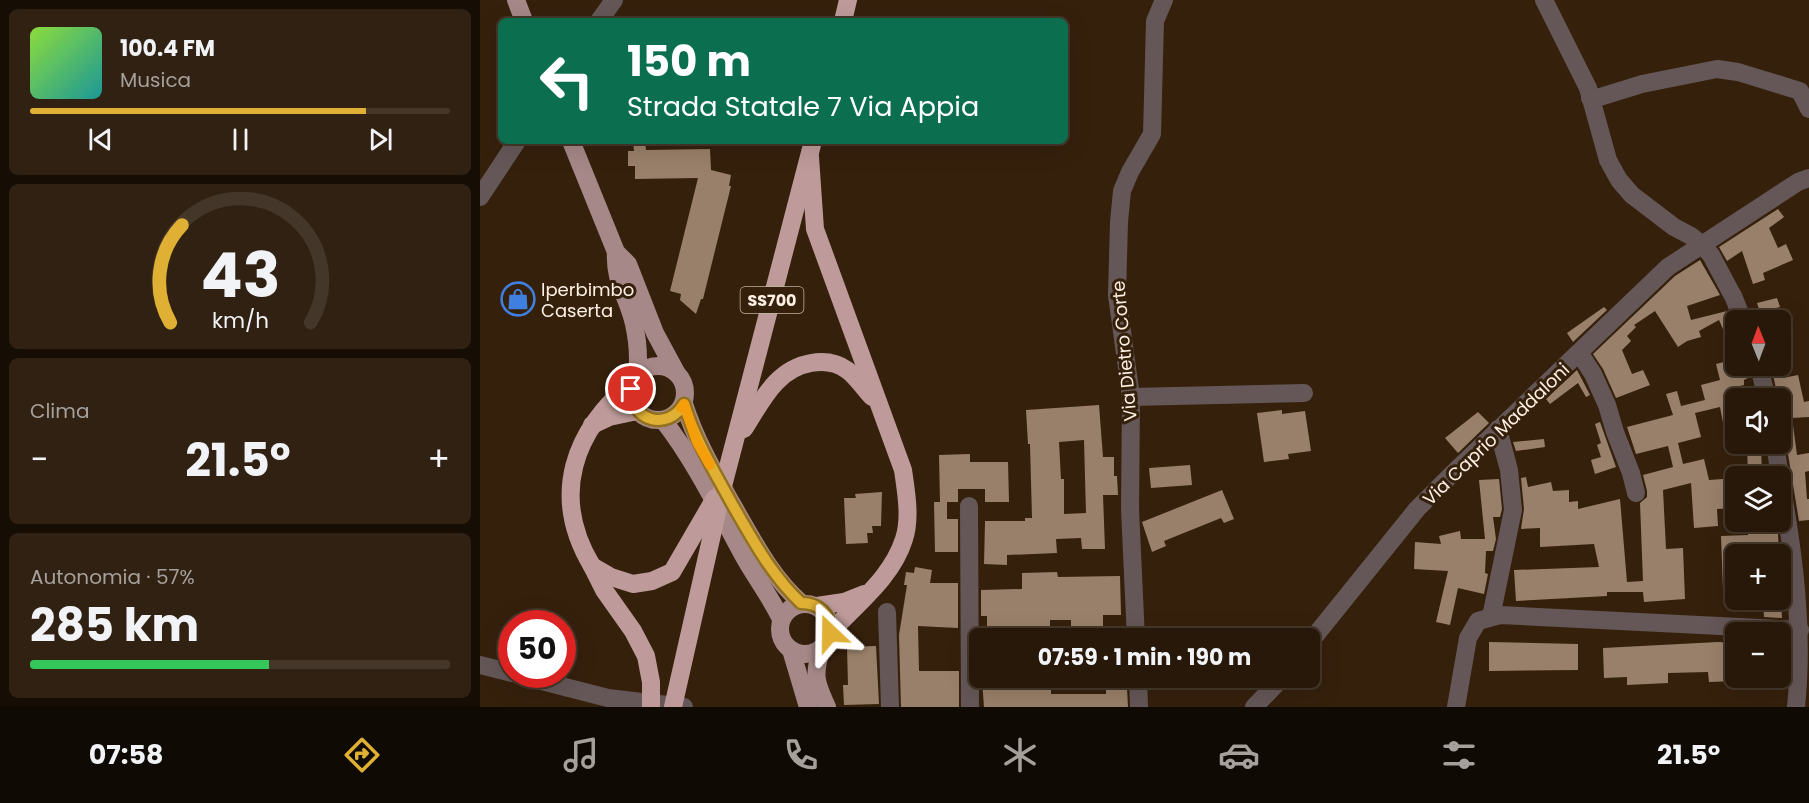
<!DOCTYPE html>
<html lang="it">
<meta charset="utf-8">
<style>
:root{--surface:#281809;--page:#302112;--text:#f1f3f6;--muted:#a5a09c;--line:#44372a;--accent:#e0b034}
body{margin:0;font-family:Poppins,sans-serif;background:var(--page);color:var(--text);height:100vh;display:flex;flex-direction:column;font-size:22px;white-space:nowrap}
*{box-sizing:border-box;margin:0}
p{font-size:20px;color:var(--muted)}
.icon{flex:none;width:33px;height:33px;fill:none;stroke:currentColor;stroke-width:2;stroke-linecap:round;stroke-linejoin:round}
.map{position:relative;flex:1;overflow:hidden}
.details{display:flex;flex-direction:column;gap:9px;padding:9px;background:#160d05;width:480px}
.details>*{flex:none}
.top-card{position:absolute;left:18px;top:18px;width:570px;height:126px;border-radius:9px;box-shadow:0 6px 24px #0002,0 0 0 2px var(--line);background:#0b6e4f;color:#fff;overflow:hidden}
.needle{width:39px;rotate:359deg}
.fabs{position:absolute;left:1245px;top:310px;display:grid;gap:12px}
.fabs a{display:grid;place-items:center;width:66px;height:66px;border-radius:9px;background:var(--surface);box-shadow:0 6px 24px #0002,0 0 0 2px var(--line);font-size:30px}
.speed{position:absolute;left:18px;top:610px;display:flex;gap:12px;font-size:30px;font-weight:700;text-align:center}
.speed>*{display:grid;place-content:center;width:78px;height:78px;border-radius:50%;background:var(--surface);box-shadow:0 6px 24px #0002,0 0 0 2px var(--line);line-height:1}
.speed .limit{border:9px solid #d22;background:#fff;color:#111}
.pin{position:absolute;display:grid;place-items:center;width:51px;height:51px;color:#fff;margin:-26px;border:3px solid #fff;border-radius:50%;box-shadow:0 2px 6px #0007}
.me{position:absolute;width:66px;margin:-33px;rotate:337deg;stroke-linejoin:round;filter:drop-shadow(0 0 4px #0008)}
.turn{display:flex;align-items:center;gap:21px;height:126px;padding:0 30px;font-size:27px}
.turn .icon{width:78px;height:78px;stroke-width:2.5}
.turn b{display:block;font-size:42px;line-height:51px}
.big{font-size:45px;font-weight:700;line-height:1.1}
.details .card{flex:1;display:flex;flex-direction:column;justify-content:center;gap:9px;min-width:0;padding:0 21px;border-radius:9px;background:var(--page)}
.details .dial{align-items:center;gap:0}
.dial svg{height:156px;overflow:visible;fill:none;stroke:var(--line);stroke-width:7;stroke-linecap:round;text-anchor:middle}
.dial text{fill:var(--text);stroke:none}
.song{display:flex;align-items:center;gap:18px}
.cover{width:72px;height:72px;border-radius:9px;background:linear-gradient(135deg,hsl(90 70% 55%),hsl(180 70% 35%))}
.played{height:6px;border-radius:3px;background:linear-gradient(90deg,var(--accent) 80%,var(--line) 80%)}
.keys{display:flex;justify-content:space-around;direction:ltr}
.heat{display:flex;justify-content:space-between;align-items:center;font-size:33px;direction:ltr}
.charge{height:9px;border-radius:4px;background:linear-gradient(90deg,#34c759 57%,var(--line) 0)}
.trip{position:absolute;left:489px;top:628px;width:351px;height:60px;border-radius:9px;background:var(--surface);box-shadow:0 6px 24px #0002,0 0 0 2px var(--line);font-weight:700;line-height:60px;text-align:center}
.tab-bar{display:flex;height:96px;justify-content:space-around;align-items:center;background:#100a04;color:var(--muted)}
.tab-bar .icon{width:42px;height:42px}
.tab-bar .selected{color:var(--accent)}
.tab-bar b{font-size:27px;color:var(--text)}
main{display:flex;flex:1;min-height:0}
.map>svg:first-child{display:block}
.building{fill:#99806a;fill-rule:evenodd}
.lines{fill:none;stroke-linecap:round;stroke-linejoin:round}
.minor{stroke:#655757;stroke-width:18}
.major{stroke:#a58887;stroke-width:18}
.highway{stroke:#be9b9a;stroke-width:18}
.highway-bridge{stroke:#be9b9a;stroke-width:18}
.route-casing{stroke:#927222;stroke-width:15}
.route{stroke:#e0b034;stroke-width:10}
.slow{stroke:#f59e0b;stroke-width:10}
.labels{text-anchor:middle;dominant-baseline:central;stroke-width:6;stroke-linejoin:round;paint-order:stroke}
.shield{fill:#35200c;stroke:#c2b2a3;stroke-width:1.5}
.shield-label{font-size:16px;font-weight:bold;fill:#fef0e4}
.poi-label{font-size:18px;fill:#fef0e4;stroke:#35200c;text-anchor:start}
.street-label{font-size:18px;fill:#fef0e4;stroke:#35200c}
</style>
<main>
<section class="details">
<div class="card">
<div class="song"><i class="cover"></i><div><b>100.4 FM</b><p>Musica</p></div></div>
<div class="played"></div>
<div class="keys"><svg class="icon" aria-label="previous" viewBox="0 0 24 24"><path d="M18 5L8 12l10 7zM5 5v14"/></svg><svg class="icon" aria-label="pause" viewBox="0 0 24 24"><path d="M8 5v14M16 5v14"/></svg><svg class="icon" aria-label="next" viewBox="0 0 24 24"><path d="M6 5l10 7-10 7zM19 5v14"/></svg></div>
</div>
<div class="card dial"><svg viewBox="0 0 100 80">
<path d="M14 69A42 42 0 1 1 86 69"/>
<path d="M14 69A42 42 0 0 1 20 19" stroke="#e0b034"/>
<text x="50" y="56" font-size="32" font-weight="700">43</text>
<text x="50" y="72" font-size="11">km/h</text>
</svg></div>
<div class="card"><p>Clima</p>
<div class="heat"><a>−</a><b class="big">21.5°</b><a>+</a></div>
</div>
<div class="card"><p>Autonomia · 57%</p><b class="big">285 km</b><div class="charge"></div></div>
</section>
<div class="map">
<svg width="1329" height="707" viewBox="0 0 1329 707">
<rect width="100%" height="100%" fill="#35200c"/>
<!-- building -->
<g class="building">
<polygon points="153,142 165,142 166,150 230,149 231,170 251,175 249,186 251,186 223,299 221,299 216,314 200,300 201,294 190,291 218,178 155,179 155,166 148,166 148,151 154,151"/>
<polygon points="1298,209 1304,217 1289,228 1298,248 1306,244 1313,260 1283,273 1285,280 1273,284 1262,251 1247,261 1239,247"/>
<polygon points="1220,260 1240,295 1207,306 1211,320 1247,311 1256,329 1256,359 1239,320 1219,331 1221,337 1207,341 1198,347 1175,311 1154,325 1156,327 1147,336 1151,341 1142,350 1152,374 1163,370 1170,385 1136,398 1123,369 1113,354 1195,276"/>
<polygon points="1297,298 1300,307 1280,312 1277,303"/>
<polygon points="1124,307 1127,310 1093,342 1087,333"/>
<polygon points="1256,359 1256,366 1268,366 1270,377 1264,380 1264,385 1256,387 1256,431 1245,433 1240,407 1215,413 1221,437 1198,443 1203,464 1224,459 1229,480 1256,478 1256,508 1237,509 1238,526 1214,528 1211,483 1183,490 1186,549 1203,548 1205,599 1164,602 1163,592 1127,592 1127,596 1036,601 1034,570 1119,567 1114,544 1060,547 1060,528 1041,529 1044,509 1041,478 1046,477 1048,487 1071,482 1073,491 1089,490 1089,502 1098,501 1098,509 1140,499 1147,582 1163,581 1160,503 1167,497 1167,491 1163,475 1193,467 1188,446 1156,454 1147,427 1193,415 1186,394 1197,391 1201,406 1225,400 1221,385 1240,380 1236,364"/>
<polygon points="1291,366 1300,366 1303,378 1318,375 1324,402 1329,401 1329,417 1312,418 1317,455 1329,453 1329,471 1325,472 1327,499 1329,499 1329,520 1319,521 1306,442 1300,434 1300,392 1297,393"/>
<polygon points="1097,370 1110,395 1106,397 1098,383 1070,404 1066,399"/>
<path d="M619,405L623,457H634V476H637L638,495H623L625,549H602L601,538L576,539L577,553L527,555V565L504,564L505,521H545V518H552L550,444H548L546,410ZM604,440L606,513L584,514V479H581L579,442Z"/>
<polygon points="802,410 802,414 825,411 831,451 808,454 809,459 784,462 777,413"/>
<polygon points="998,412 1009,423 978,453 965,438"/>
<polygon points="1120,422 1136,467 1115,474 1111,460 1121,457 1117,445 1121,443 1115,424"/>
<polygon points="1064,439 1065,447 1036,451 1033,442"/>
<polygon points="1267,444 1281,444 1282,477 1268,477"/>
<polygon points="490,454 490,462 528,462 529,502 505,502 505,489 478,489 478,502 467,502 467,519 478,519 478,552 455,552 454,502 460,502 459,455"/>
<polygon points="710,465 712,485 671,488 669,468"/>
<polygon points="1019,479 1022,509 1020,517 1013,517 1016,539 1013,551 1006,551 1005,573 1008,574 1004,594 978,588 970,625 956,622 968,571 934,569 935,542 961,544 959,536 980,531 981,539 1005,539 999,480"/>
<polygon points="742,490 754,519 744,523 741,518 684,541 686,546 672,552 662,522"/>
<polygon points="402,492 401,526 392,526 393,533 387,533 388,543 366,544 364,498 376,498 375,494"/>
<polygon points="1268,522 1288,522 1289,534 1298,534 1299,555 1256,555 1256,588 1243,589 1241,536 1268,535"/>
<polygon points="435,567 452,570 450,583 478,583 478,628 438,626 439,671 479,671 479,707 421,707 419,635 427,585 424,585 426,572 434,573"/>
<polygon points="577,572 578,577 640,576 641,615 623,615 623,639 591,639 591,620 570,620 570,639 507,639 507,616 501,616 501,590 542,589 542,573"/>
<polygon points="1283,600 1301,600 1302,618 1284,617"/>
<polygon points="1009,642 1098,644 1098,670 1009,671"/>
<polygon points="1238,642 1256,643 1256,681 1229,682 1228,672 1188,673 1188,683 1147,685 1147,677 1124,678 1123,648"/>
<polygon points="396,646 399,704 364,705 363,685 368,685 367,647"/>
<polygon points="526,679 527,689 571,689 571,694 626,694 626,688 647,688 648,707 504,707 502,680"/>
</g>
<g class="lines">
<!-- minor -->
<g class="minor">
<polyline points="1064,0 1108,88 1128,160 1139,180 1152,195 1194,227 1211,236 1223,246 1231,255 1254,298 1263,321"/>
<polyline points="119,21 134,0"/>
<polyline points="1110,98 1120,97 1162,84 1237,69 1258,72 1320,91 1329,109"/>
<polyline points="0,197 37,141"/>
<polyline points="1100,354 1113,374 1127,405 1135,432 1151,473 1156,493"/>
<polyline points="1279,366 1287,399"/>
<polyline points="651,397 824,393"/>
<polyline points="1295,444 1300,477"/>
<path d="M1300,478C1314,554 1324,630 1316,707"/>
<polyline points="489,506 490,707"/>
<polyline points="407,612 410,707"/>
<polyline points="1011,617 1033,510 1029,470 1018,429"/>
<polyline points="656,639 650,509 651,397 637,295 639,222 642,191 650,172 672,134 675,21 684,0"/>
<polyline points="830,642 937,509 970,476 1188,267 1318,182 1329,178"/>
<polyline points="0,665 32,673"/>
<polyline points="38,675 128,698 204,707"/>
<polyline points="658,678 659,707"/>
<polyline points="774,707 802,678"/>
<polyline points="976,707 988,638 998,621 1020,615 1320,630"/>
</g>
<!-- major -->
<g class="major">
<polyline points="36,0 44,21"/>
<polyline points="91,141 136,252 148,264 175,333 196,372"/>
<path d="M136,252C134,282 148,297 154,324C158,342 159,359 157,376"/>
<circle cx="178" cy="393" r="27"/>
<path d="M204,404C216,441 233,470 252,504C273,540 290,575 321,603"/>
<path d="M183,420C215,461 238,509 263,555C275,577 290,596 301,619"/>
<circle cx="325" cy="629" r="25"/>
<path d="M342,647C333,675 335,681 347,707"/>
<polyline points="311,650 328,707"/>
</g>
<!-- highway -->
<g class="highway">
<polyline points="363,21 368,0"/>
<path d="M330,157L335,229L423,470C426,491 431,518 424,539C412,578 376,604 350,633"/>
<polyline points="112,425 129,417 157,411"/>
<path d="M264,429C282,401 296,369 331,363C343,361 356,362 367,370C376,376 384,389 392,397"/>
<polyline points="243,486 333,141"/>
<path d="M112,566C70,496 93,430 154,381"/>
<polyline points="337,606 364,602 384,594"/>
</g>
<!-- highway-bridge -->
<g class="highway-bridge">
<polyline points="112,566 131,577 153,584 172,581 192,572 235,498"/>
<polyline points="112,566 124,590 153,631 166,656 171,682 171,707"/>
<polyline points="193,707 243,486"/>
</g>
</g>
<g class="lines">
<defs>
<path id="route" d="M151,389C151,421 187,432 204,404C215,440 234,471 252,504C273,540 291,575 321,603C339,603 351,614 350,633"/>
</defs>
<!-- route casing -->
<use href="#route" class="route-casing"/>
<!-- route -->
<use href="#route" class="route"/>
<!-- slow -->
<polyline class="slow" points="201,408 204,404 217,442 230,465"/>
</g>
<!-- icons -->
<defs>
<symbol id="shop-ring" viewBox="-11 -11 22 22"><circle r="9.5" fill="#35200c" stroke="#3f7fe0" stroke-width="1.5"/><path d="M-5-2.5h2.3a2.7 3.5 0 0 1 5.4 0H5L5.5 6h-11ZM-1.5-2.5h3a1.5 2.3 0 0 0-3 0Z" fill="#3f7fe0"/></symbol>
</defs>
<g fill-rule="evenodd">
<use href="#shop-ring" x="19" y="280" width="38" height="38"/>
</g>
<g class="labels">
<!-- shield labels -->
<rect class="shield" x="260.5" y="287" width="63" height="26" rx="4.5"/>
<g class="shield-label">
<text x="292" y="300">SS700</text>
</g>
<!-- poi labels -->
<g class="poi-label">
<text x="61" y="289">Iperbimbo<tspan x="61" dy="21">Caserta</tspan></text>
</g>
<!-- street labels -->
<g class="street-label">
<text transform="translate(644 351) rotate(-95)">Via Dietro Corte</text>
<text transform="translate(1016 434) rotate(-44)">Via Caprio Maddaloni</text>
</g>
</g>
</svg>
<div class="fabs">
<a><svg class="needle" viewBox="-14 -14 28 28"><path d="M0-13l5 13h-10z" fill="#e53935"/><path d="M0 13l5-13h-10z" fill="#a5a09c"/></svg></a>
<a><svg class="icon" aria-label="sound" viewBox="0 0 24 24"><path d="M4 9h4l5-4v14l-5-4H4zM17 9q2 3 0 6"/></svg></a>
<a><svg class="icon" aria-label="layers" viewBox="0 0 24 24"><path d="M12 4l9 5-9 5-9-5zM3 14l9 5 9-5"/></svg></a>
<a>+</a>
<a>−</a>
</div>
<div class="speed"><div class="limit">50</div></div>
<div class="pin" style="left:151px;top:389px;background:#d93025"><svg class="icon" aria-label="arrive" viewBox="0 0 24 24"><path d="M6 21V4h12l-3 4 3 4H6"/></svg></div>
<svg class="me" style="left:350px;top:633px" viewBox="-20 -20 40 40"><path d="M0-17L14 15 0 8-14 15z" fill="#e0b034" stroke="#fff" stroke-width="4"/></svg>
<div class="trip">07:59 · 1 min · 190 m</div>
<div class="top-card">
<div class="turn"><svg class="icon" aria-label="left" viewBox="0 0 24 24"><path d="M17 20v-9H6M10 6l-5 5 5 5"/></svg><div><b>150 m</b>Strada Statale 7 Via Appia</div></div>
</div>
</div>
</main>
<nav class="tab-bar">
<b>07:58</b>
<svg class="icon selected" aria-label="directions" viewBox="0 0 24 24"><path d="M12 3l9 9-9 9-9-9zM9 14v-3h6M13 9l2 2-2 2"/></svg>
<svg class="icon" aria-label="music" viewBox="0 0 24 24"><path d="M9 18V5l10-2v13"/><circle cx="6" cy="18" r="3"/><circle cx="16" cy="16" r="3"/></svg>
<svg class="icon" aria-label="phone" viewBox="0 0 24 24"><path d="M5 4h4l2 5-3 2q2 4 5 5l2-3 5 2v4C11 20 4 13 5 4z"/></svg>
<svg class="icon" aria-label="climate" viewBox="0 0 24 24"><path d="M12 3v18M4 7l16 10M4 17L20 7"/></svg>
<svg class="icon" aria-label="car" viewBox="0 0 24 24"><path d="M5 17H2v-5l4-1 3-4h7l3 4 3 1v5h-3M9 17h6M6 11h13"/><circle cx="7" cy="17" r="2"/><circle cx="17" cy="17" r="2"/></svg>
<svg class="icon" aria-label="filters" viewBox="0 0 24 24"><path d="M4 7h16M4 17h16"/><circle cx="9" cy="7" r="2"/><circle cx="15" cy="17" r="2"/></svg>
<b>21.5°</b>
</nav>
